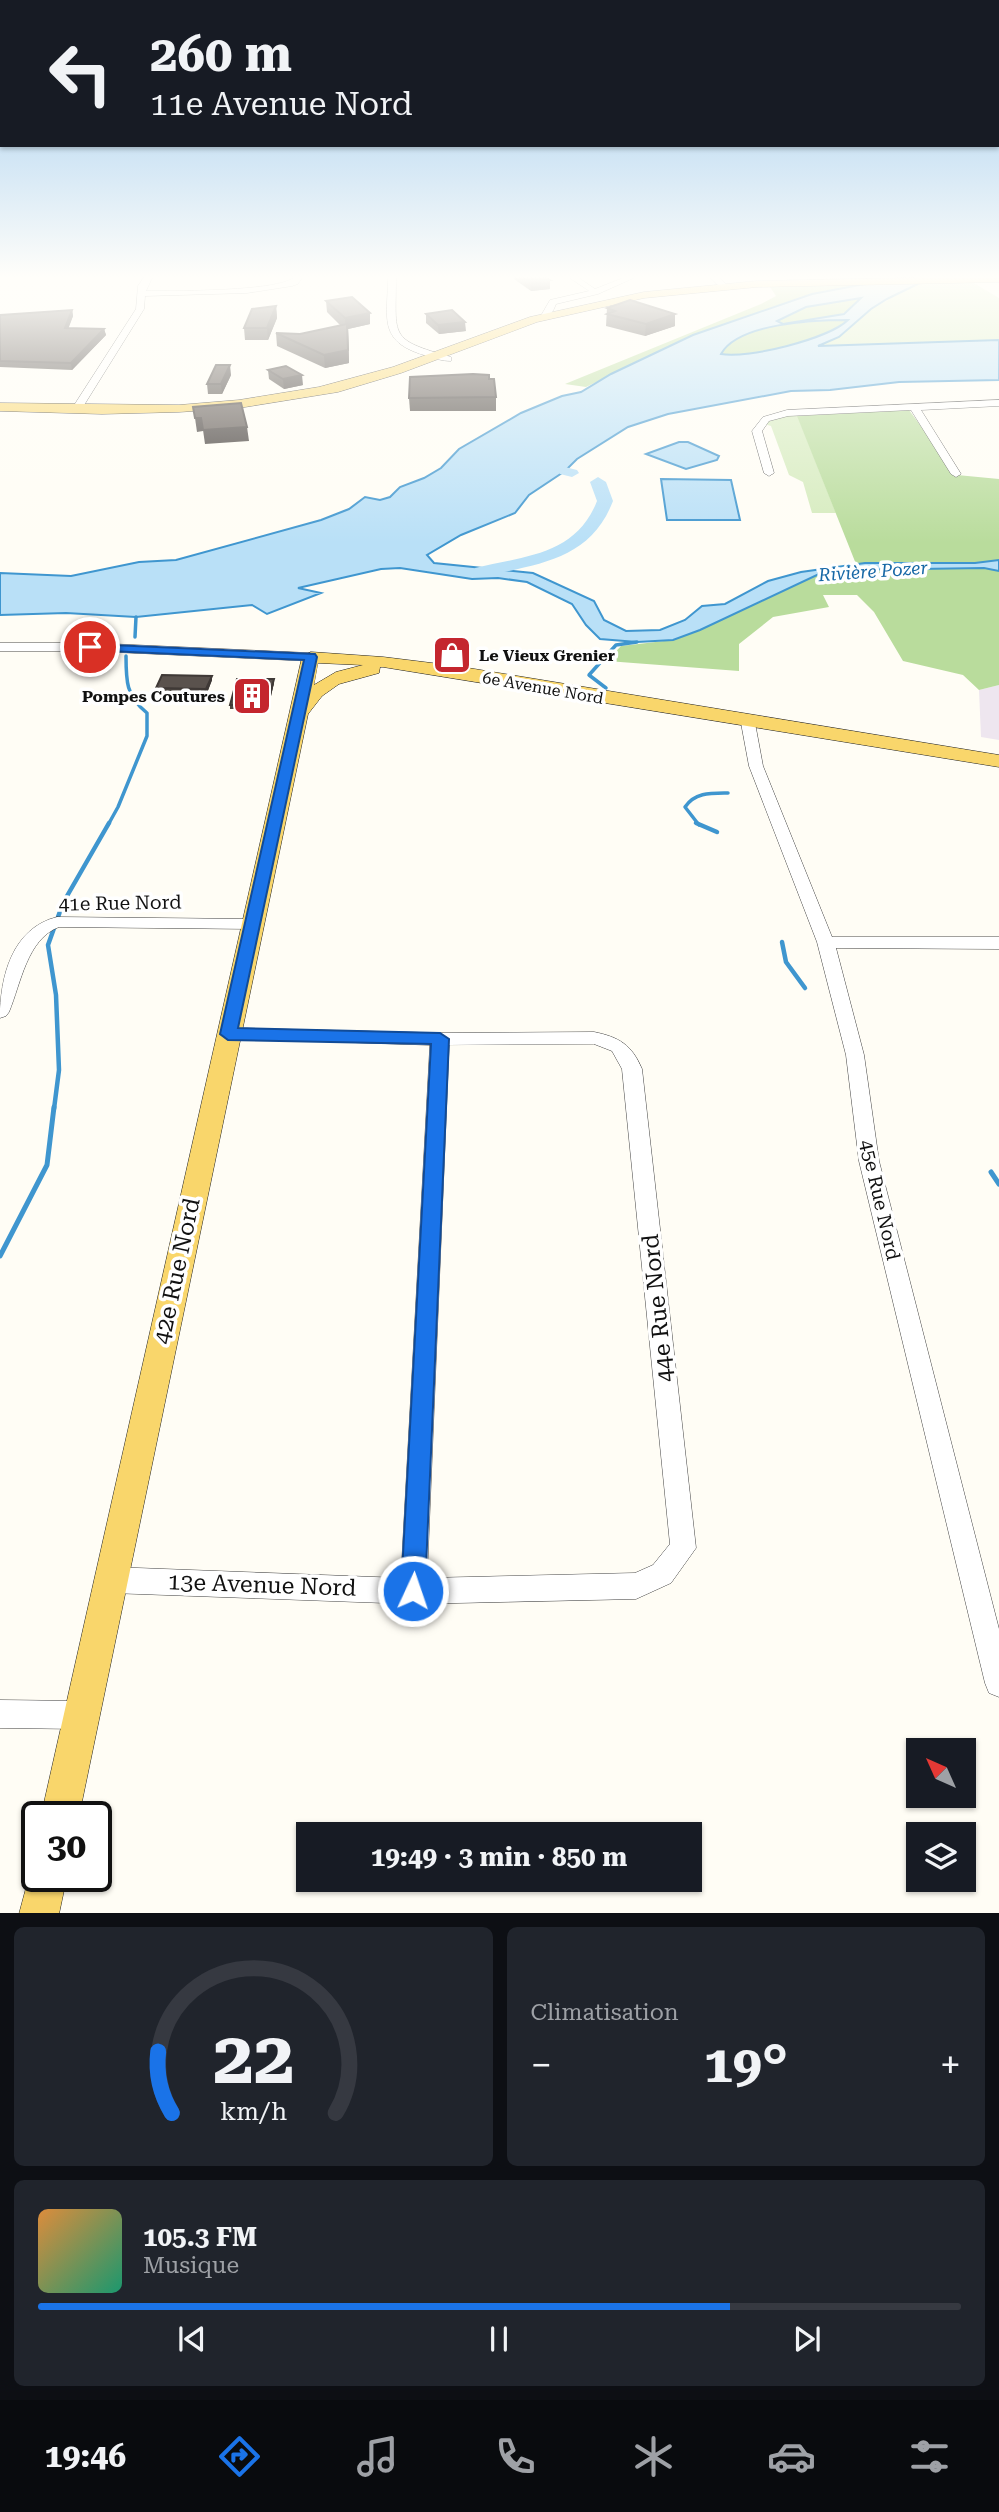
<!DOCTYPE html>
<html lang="fr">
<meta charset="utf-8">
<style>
:root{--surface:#171b24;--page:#20242c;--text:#f1f3f6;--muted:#9ea1a6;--line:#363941;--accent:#1a73e8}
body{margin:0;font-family:"Roboto Serif",serif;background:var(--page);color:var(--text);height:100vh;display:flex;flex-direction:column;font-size:26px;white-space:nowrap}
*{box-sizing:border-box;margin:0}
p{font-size:23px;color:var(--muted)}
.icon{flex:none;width:38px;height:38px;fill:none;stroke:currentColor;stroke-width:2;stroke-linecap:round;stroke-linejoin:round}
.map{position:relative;height:1913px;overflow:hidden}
.drawer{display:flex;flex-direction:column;gap:14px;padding:14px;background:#0d0f14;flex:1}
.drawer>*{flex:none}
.banner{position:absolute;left:0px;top:0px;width:999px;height:147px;box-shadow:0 2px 5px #0004;background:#171b24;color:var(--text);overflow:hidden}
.needle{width:46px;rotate:315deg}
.controls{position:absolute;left:906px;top:1738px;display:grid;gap:14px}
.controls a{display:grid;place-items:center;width:70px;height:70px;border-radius:0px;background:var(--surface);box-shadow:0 2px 5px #0004;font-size:35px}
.speed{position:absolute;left:21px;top:1801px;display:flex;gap:14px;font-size:35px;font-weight:700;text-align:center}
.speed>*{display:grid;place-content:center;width:91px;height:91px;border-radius:50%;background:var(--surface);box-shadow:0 2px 5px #0004;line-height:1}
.speed .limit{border:4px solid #111;border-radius:10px;background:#fff;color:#111}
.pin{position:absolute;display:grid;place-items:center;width:60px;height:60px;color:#fff;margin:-30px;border:4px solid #fff;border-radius:50%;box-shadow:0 2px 7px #0007}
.me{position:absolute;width:77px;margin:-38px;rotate:3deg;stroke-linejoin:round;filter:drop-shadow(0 0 5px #0008)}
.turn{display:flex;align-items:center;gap:24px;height:147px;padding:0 35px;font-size:32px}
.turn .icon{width:91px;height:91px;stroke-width:2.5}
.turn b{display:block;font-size:49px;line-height:60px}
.big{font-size:52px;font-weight:700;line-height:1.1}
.drawer .tile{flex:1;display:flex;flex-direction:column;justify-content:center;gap:10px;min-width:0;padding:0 24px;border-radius:10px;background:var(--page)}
.drawer .dial{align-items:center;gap:0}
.dial svg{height:182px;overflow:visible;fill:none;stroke:var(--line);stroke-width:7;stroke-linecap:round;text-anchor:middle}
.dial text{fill:var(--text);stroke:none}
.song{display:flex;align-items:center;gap:21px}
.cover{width:84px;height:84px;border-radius:10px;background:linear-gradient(135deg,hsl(30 70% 55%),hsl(160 70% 35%))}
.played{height:7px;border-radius:4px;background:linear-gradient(90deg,var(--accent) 75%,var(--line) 75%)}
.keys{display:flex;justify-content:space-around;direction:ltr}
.heat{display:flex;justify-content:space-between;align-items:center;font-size:38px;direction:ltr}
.drawer .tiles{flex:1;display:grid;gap:14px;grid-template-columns:1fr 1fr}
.tile:last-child{grid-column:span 2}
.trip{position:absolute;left:296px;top:1822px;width:406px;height:70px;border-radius:0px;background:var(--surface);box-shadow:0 2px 5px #0004;font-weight:700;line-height:70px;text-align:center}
.tab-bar{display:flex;height:112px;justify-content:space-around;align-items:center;background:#090b0e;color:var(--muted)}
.tab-bar .icon{width:49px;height:49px}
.tab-bar .active{color:var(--accent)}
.tab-bar b{font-size:32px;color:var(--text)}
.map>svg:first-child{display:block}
.industrial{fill:#eee6ef}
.green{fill:#d5ebbd}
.forest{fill:#b9dc9c}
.water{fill:#b9e0f7;stroke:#3f96cf;stroke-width:2;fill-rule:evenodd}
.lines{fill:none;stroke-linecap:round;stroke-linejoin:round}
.stream-far2{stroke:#3f96cf;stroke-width:3.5}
.stream-far1{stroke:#3f96cf;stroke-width:4.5}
.stream{stroke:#3f96cf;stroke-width:5}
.river{fill:#b9e0f7;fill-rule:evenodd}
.minor-casing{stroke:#444;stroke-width:1}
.major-casing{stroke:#222;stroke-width:1}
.minor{fill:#fff;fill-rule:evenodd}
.major{fill:#f9d66b;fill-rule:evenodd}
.wall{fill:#4d4742}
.shaded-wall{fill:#3f3936}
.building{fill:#5a524d;stroke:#3f3936;stroke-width:2}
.route{fill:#1a73e8;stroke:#114b97;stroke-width:2}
.labels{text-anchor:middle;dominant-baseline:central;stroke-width:7;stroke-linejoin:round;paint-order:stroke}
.far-poi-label{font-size:16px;font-weight:bold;fill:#111;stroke:#fff;text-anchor:start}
.far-street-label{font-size:16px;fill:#111;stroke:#fff}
.far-water-label{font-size:18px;font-style:italic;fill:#1768a6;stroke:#fff}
.street-label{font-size:19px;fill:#111;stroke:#fff}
.near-street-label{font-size:23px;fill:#111;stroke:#fff}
</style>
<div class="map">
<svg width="999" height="1914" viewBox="0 0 999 1914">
<rect width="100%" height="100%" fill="#fffdf5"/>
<!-- industrial -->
<polygon class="industrial" points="999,685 999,740 981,737 979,690"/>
<!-- green -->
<g class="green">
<polygon points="967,279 999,298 999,340 813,346 839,337 871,309 925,280"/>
<polygon points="796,412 836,513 812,513 803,482 789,475 771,426 761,423"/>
</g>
<!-- forest -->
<g class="forest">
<polygon points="868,284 824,291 721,326 668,347 586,387 565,384 761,304 776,296 770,287"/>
<path d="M862,298C847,321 808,320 783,324L776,321L806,307Z"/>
<path d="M849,319C827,339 750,359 721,354C740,321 814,323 849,319Z"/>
<polygon points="909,410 957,475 999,479 999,560 975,563 856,564 797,416"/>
<polygon points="984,568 999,571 999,685 979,690 963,675 903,661 874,612 857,595 823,595 829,607 773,617 739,644 739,671 607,661 621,646 673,640 819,574 855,570"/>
</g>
<!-- water -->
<g class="water">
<path d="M907,276H934L887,299L871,309L839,337L818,346L999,340V380L899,382L830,390L791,391L668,414L628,427L577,459L565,471L529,495L515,513L461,535L427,555L434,563L533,573L594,601L604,620L626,631L660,630L685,620L702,606L725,604L768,581L801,572L865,563H975L999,560V571L984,568L852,570L819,574L700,630L673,640L637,642L600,639L586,625L572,604L527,582L498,578L472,579L400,568L381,569L298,588L321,593L267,614L252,605L136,617L66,613L0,615V573L71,576L139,562L176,560L321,520L349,509L365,497L380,500L390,497L400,487L424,478L441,468L459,449L521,413L562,396L581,392L611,374L693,335L812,294ZM861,298L844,314L783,324L777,321L806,307ZM848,320C828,339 748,359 721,354C738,323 815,320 848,320Z"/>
<polygon points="679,442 688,442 719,456 717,460 686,469 646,454"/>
<polygon points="661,479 731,480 740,520 667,520"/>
</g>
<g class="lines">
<!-- stream-far2 -->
<g class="stream-far2">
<polyline points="135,637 136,617"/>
<polyline points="606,688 589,675 616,645 637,642"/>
<path d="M108,825L118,807L147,736V713C126,696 126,681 126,656"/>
<path d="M699,825L685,807C695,792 711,793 728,793"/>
</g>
<!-- stream-far1 -->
<g class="stream-far1">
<polyline points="696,823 717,832"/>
<polyline points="782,942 786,962 805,988"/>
<polyline points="54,1109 59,1070 56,995 48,945 63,903 109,823"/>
</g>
<!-- stream -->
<g class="stream">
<polyline points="991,1172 999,1184"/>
<polyline points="0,1256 47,1165 54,1107"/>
</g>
<!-- river -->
<g class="river">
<polygon points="565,467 577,470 579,473 572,477 560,474 558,471"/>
<path d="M598,477L606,482L613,501C590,561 537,564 481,577L475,576L473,572L475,568C525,556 576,555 597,501L590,482Z"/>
</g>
<defs>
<g id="minor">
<path d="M145,276H153L146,291C170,291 284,292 295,276H303L298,284L292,286L247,293L145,296L144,309L81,410L73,412L71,410L136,309L138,286Z"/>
<path d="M388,276H396C396,338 388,339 451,357V361C442,361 433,358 424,355C377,341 388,317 388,276Z"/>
<path d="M567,276H576L595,289L628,276H638L598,294L556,304C553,312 549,320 539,319L550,300L589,291Z"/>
<polygon points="709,276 717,276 728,286 721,288"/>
<polygon points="999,400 999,406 921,410 961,474 956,477 951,474 911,410 788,416 769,421 762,431 774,473 769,476 764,473 752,431 763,417 787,410"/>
<polygon points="0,643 90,643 311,653 318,657 311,661 90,651 0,651"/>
<polygon points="748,719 755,723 763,766 832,937 999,937 999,949 836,948 864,1055 879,1161 999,1629 999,1697 989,1693 985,1683 859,1161 846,1055 817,942 749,766 741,723"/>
<path d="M57,917L253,919L262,924L253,929L59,927C27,939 21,983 9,1012L6,1016L0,1018C0,977 12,928 57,917Z"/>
<path d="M228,1028L440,1033L594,1032C619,1037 632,1045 642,1069L696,1548L671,1583L636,1599L413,1604L111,1593L102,1589L98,1580L102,1571L111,1567L401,1578L430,1045L221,1038L219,1034L221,1030ZM594,1044L612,1051L622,1069L670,1544L653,1565L635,1573L427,1578L449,1045Z"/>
<polygon points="0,1700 82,1701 92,1705 96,1715 92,1725 82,1729 0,1728"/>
</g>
<g id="major">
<polygon points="999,276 999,282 757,287 644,298 537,322 401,373 338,392 239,408 179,412 102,414 0,411 0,403 179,405 239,400 319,387 393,367 530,317 644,292 757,281"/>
<path d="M311,652L383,657L456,666L999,755V767L383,667H380L379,673L339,684L322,696L308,714L79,1816H41L302,657ZM318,663L363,665L336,672L314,685Z"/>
<polygon points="37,1860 37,1876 67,1876 59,1914 19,1914 33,1862"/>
</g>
</defs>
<!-- minor casing -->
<use href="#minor" class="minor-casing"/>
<!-- major casing -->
<use href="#major" class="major-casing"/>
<!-- minor -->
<use href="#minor" class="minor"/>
<!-- major -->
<use href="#major" class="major"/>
</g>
<!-- wall -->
<g class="wall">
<polygon points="514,276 543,276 550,289 531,291 514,279"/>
<polygon points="326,301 370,313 370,324 348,329 349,363 325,368 277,346 276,333 300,334 341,326 327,312"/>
<polygon points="276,306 277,318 268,340 245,340 244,328"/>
<polygon points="607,308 675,314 675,326 645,336 606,326"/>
<polygon points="72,310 73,316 68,328 104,329 106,335 72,370 0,367 0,315"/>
<polygon points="426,314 466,331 439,334 426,323"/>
<polygon points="268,370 303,385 284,389 269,379"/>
<polygon points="231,375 222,394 208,394 207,384"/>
<polygon points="489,379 496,397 496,411 410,411 409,398"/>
<polygon points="467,643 467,651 458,663 437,660 436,651"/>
<polygon points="212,676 212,680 207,693 157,692 156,688"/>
<polygon points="274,683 268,709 230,709 230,705"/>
</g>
<!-- shaded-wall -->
<g class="shaded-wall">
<polygon points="439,276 461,276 439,278"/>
<polygon points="550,280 550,289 531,291 531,282"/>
<polygon points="276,306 277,318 268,340 267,328"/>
<polygon points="72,310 73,316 66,335 65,328"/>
<polygon points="370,313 370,324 348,329 349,363 325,368 324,355 346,330 345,318"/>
<polygon points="675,314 675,326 645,336 646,324"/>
<polygon points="465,322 466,331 439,334 438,325"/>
<polygon points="104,329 106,335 72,370 71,363"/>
<polygon points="230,365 231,375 222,394 221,384"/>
<polygon points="302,375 303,385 284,389 283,379"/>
<polygon points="195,418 201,418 203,431 197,432"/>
<polygon points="247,427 249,441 205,444 203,430"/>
<polygon points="467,643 467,651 458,663 458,655"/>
<polygon points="212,676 212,680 207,693 206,689"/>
<polygon points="274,679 274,683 268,709 267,705"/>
</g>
<!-- building -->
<g class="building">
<polygon points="521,276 543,276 550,280 531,282"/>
<polygon points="352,297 370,313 345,318 326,301"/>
<polygon points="630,300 675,314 646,324 607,314 615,311 607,308"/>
<polygon points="276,306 267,328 244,328 252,309"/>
<polygon points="72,310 65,328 104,329 71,363 0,361 0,315"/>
<polygon points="452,310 465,322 438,325 426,314"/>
<polygon points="347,324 348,350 324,355 276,333 300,334"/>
<polygon points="216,365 230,365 221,384 207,384"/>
<polygon points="286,366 302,375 283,379 268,370"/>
<polygon points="473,374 489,375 489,379 494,379 496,397 409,398 410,377"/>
<polygon points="241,403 247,427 203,430 201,418 195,418 193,407"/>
<polygon points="447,640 467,643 458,655 436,651"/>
<polygon points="162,675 212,676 206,689 156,688"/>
<polygon points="237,679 274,679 267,705 230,705"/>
</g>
<!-- sky -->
<linearGradient id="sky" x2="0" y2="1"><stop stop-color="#95c6ee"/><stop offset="0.51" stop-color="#fffefa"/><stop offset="1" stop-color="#fffefa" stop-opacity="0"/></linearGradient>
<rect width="999" height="543" fill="url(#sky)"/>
<!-- route -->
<polygon class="route" points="90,644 315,654 317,657 238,1028 440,1033 449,1039 425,1591 422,1599 413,1602 405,1599 401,1591 431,1044 228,1040 220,1034 304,660 86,650 84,647"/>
<!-- icons -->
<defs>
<symbol id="shop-square" viewBox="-11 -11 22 22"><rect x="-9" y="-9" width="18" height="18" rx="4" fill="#c4262e" stroke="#fff"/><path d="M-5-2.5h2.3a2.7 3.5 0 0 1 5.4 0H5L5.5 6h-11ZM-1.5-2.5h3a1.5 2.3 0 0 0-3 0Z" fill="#fff"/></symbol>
<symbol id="building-square" viewBox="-11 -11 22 22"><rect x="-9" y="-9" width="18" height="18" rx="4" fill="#c4262e" stroke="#fff"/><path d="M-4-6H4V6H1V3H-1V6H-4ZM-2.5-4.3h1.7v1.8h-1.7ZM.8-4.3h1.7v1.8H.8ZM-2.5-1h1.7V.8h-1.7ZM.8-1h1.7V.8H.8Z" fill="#fff"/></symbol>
</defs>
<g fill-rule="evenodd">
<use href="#shop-square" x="430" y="633" width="44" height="44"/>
<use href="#building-square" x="230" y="674" width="44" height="44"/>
</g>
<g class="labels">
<!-- far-poi labels -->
<g class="far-poi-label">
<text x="479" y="655">Le Vieux Grenier</text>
<text x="225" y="696" text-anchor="end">Pompes Coutures</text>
</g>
<!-- far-street labels -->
<g class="far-street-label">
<text transform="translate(543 688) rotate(10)">6e Avenue Nord</text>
</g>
<!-- far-water labels -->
<g class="far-water-label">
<text transform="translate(873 571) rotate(-4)">Rivière Pozer</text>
</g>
<!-- street labels -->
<g class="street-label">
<text transform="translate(120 903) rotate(-1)">41e Rue Nord</text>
<text transform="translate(880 1200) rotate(77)">45e Rue Nord</text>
</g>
<!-- near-street labels -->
<g class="near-street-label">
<text transform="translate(177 1271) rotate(-78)">42e Rue Nord</text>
<text transform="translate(658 1308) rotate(-96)">44e Rue Nord</text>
<text transform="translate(262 1585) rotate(2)">13e Avenue Nord</text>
</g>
</g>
</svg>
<div class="controls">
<a><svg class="needle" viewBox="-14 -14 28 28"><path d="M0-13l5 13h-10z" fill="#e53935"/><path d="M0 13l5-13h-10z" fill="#9ea1a6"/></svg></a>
<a><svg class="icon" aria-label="layers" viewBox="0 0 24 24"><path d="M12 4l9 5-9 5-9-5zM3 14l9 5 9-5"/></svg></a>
</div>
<div class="speed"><div class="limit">30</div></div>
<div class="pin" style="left:90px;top:647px;background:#d93025"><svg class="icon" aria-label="arrive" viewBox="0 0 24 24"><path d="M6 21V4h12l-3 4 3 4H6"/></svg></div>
<svg class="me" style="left:413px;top:1591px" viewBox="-20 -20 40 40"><circle r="17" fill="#1a73e8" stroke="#fff" stroke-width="3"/><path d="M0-11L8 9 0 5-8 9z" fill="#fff"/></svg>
<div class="trip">19:49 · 3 min · 850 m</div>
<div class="banner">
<div class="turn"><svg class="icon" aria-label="left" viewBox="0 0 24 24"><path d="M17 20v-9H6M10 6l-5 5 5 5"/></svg><div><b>260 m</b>11e Avenue Nord</div></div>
</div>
</div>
<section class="drawer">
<div class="tiles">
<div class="tile dial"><svg viewBox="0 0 100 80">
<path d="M14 69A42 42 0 1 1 86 69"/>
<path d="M14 69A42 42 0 0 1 8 42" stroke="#1a73e8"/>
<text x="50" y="56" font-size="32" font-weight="700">22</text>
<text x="50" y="72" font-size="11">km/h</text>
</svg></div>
<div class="tile"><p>Climatisation</p>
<div class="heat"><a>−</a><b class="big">19°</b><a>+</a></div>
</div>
<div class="tile">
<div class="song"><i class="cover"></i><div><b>105.3 FM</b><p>Musique</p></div></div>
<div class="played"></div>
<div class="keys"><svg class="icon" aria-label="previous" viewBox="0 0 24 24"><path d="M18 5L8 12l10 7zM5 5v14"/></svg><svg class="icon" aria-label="pause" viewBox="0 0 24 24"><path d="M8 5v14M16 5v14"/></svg><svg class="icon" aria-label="next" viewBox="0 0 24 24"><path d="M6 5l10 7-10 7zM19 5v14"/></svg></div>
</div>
</div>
</section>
<nav class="tab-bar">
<b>19:46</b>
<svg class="icon active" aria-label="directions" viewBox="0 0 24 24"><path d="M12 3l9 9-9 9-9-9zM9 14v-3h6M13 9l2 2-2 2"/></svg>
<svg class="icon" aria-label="music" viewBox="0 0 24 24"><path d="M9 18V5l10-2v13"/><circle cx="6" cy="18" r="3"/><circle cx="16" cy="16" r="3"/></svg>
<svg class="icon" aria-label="phone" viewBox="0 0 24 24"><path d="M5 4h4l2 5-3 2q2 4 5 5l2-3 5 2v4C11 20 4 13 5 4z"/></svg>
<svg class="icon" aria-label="climate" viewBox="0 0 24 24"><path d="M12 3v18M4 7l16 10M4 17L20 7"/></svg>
<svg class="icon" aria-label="car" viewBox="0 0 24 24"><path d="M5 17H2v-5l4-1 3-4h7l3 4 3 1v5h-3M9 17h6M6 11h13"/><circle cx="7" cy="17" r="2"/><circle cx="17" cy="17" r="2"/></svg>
<svg class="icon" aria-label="filters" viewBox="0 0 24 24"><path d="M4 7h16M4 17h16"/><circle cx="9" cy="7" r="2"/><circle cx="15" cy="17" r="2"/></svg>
</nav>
